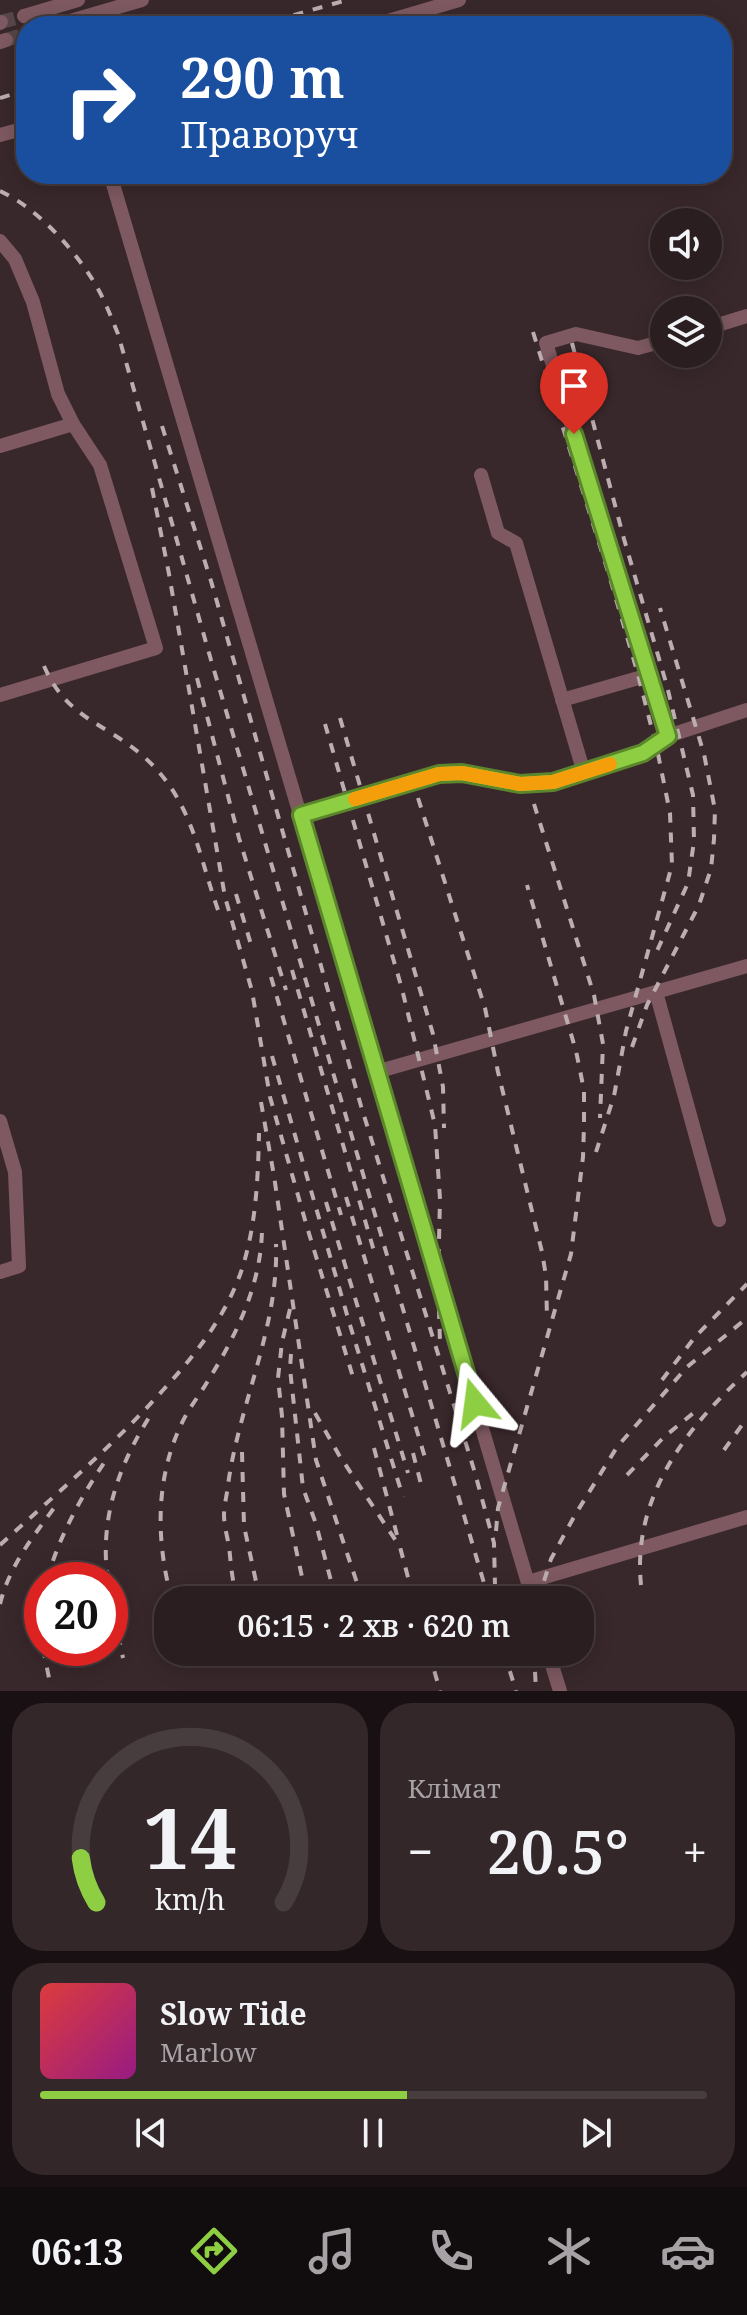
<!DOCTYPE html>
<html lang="uk">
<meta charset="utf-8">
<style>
:root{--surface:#2b1e20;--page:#332729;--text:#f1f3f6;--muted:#a6a2a5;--line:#473c3e;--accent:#8ece43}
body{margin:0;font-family:"Noto Serif",serif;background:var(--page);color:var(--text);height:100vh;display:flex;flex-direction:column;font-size:30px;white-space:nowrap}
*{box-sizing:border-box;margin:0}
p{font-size:26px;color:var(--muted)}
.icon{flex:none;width:44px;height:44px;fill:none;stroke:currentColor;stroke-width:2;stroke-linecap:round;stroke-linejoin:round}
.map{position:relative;height:1691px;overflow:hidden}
.side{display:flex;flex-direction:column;gap:12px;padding:12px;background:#181012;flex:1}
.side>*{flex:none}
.guide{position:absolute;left:16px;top:16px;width:716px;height:168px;border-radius:32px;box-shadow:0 4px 20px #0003,0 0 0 2px var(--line);background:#1a4fa0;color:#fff;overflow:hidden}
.controls{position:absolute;left:650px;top:208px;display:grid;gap:16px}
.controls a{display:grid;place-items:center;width:72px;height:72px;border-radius:50%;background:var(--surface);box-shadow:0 4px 20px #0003,0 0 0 2px var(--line);font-size:40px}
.speed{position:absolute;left:24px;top:1562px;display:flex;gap:16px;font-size:40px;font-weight:700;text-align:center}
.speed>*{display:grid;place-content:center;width:104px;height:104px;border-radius:50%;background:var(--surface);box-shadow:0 4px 20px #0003,0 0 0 2px var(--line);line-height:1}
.speed .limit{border:12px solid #d22;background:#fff;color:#111}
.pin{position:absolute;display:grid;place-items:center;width:68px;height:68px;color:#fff;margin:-82px -34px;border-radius:50% 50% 50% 0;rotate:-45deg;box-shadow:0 0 8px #0007}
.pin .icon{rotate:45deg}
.me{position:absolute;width:88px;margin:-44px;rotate:344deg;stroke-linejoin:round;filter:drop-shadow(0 0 6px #0008)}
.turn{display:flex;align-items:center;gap:28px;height:168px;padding:0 32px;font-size:36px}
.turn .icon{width:104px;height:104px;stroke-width:2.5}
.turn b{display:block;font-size:56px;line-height:68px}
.big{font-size:60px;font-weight:600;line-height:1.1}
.side .widget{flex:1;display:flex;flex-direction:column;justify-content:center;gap:12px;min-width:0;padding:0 28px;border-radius:32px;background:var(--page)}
.side .dial{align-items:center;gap:0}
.dial svg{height:208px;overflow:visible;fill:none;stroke:var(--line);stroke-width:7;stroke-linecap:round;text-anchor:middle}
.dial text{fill:var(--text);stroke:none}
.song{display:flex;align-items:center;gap:24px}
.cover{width:96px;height:96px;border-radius:12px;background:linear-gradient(135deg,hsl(0 70% 55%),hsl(310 70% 35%))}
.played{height:8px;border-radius:4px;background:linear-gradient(90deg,var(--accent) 55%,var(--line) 55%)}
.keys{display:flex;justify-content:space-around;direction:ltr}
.heat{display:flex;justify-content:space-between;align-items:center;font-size:44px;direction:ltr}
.side .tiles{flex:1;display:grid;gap:12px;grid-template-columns:1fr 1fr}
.widget:last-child{grid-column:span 2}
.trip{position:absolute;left:154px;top:1586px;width:440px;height:80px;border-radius:32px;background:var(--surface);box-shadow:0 4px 20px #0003,0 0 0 2px var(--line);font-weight:600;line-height:80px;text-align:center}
.menu{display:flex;height:128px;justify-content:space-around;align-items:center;background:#110c0d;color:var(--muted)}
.menu .icon{width:56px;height:56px}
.menu .current{color:var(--accent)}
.menu b{font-size:36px;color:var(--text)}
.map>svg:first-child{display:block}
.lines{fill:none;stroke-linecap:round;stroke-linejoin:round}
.minor-tunnel{stroke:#564649;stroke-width:14;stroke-dasharray:14 7;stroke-linecap:butt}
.minor{stroke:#7e5961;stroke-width:14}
.rail{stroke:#bcadb0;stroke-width:4;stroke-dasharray:10 10;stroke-linecap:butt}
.route-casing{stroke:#5c862c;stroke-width:20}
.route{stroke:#8ece43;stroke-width:14}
.slow{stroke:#f59e0b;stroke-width:14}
</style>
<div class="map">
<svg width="747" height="1691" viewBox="0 0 747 1691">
<rect width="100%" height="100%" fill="#39282b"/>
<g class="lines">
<!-- minor-tunnel -->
<g class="minor-tunnel">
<polyline points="1,22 24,16"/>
<polyline points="6,40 26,34"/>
</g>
<!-- minor -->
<g class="minor">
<polyline points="24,16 78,0"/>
<polyline points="0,23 1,22"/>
<polyline points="53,26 142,0"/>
<polyline points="371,26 459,0"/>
<polyline points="0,42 6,40"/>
<polyline points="0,135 26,128"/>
<polyline points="110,174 533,1600"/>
<polyline points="0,241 15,259 33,302 58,394 73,424 100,465 156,648 0,695"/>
<polyline points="708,328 747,316"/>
<polyline points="664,341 638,348 576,334 546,343 668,736"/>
<polyline points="0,446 73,424"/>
<polyline points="481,475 498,533 516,543 584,773"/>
<polyline points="562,700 649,675"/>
<polyline points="301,815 439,774 462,773 520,784 553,782 643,753 668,736 747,710"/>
<polyline points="656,992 719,1220"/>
<polyline points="376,1072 747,966"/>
<polyline points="0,1121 15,1172 19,1266 0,1272"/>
<polyline points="528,1582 747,1517"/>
<polyline points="548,1652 560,1691"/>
</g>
<!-- rail -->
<g class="rail">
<polyline points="255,26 347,0"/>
<polyline points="0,98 26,90"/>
<path d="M0,191C37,208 73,248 94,282C104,298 111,317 118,334L211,660L489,1600"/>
<polyline points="533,332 609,575 637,671 657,749 670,813 672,865 626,1031 614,1096 596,1152"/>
<polyline points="572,343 624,539 667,686 693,795 694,841 688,883 656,953"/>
<polyline points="162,426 211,581 361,1106 475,1473 494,1543 495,1586"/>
<polyline points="152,488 169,574 225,897 252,991 270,1097 307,1227 353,1377"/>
<path d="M44,666C67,719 104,722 143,756C192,799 198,853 218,910"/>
<polyline points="197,678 239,838 286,990"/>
<polyline points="340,718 433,1034 443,1087 444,1128"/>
<polyline points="325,724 402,989 435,1125 440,1199 438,1281 440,1342"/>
<polyline points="418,798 485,1008 498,1072 542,1252 546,1276 547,1318"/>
<polyline points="534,804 594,995 603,1044 600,1118"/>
<polyline points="236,894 252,948"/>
<polyline points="292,970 376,1258"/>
<polyline points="271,977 341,1215"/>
<polyline points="632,1047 647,1005 699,905 711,869 714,839 715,810 704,754 660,608"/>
<polyline points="272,1056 350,1325 403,1497"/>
<polyline points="261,1102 274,1176 316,1460 359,1589"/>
<polyline points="346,1197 427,1464"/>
<polyline points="326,1202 408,1473"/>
<polyline points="290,1309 282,1342 278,1378 282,1416 284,1494 307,1600"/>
<polyline points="291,1354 290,1369 303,1488 316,1524 335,1596"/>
<polyline points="662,1380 695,1337 747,1284"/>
<polyline points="315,1413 339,1455 400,1547 414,1600"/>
<polyline points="374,1448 397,1535"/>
<polyline points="724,1450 747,1418"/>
<polyline points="242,1452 244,1526 260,1600"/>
<polyline points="413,1453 422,1488"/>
<polyline points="627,1475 664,1437 697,1410"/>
<polyline points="496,1531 498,1508 571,1254 583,1157 584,1125 584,1090 576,1051 527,885"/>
<path d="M0,1545C56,1494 113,1446 164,1389C196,1354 225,1317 241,1272C256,1227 258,1180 259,1133"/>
<path d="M47,1580C59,1536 82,1495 108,1457"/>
<path d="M108,1580C99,1521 118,1466 150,1416"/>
<path d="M641,1585C632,1497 686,1428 747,1372"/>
<polyline points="110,1596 123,1658"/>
<path d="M172,1600C155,1539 155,1472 186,1415C193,1403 202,1391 209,1379C237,1334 261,1284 262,1230"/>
<path d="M238,1600C232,1582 231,1565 229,1546C227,1536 224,1525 224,1515C224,1505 227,1495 228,1485C239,1404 279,1327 276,1244"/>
<polyline points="538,1600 551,1559 575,1515 617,1447 687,1367 747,1318"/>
<polyline points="42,1603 40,1615 42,1641"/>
<path d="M0,1604C9,1567 32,1538 54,1508"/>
<polyline points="43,1648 49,1678"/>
<polyline points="429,1652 440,1691"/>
<polyline points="504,1652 516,1691"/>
<polyline points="534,1652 536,1691"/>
</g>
</g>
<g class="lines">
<defs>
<polyline id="route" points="475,1403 301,815 439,774 462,773 520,784 553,782 643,753 668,736 574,434"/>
</defs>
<!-- route casing -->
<use href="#route" class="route-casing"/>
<!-- route -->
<use href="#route" class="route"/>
<!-- slow -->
<polyline class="slow" points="355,799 439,774 462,773 520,784 553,782 610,764"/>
</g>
</svg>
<div class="controls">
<a><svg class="icon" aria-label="sound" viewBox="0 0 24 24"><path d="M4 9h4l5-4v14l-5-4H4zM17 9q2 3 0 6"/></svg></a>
<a><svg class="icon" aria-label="layers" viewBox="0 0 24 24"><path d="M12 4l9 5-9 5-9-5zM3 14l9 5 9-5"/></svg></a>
</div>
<div class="speed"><div class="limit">20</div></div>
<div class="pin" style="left:574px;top:434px;background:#d93025"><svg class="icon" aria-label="arrive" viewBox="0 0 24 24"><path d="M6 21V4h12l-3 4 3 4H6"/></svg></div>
<svg class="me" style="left:475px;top:1403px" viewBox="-20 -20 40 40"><path d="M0-17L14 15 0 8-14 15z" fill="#8ece43" stroke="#fff" stroke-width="4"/></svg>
<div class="trip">06:15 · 2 хв · 620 m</div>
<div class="guide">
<div class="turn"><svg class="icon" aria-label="right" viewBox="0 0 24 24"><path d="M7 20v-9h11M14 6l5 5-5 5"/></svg><div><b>290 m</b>Праворуч</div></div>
</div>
</div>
<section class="side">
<div class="tiles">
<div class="widget dial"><svg viewBox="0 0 100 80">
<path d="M14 69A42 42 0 1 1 86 69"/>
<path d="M14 69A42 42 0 0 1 8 52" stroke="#8ece43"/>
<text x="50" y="56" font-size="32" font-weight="700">14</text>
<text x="50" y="72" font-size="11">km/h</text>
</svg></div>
<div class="widget"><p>Клімат</p>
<div class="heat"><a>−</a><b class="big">20.5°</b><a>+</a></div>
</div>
<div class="widget">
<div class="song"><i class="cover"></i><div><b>Slow Tide</b><p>Marlow</p></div></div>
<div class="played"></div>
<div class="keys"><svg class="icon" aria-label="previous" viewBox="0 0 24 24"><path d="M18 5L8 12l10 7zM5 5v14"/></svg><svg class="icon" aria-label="pause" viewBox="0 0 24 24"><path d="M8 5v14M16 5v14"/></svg><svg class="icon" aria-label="next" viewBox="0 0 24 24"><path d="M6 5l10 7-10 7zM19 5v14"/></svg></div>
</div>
</div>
</section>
<nav class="menu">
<b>06:13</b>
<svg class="icon current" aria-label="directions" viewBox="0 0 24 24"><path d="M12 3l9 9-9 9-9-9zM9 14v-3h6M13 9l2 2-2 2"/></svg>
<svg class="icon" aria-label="music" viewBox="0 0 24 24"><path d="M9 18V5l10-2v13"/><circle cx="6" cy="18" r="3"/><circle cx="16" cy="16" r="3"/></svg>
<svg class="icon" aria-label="phone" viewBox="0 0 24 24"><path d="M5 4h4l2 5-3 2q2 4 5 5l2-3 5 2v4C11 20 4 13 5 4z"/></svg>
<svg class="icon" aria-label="climate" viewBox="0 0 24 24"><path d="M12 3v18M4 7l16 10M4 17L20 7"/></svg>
<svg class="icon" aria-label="car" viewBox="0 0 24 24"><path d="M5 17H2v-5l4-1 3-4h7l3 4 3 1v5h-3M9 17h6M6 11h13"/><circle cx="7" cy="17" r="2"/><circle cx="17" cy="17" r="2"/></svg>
</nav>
